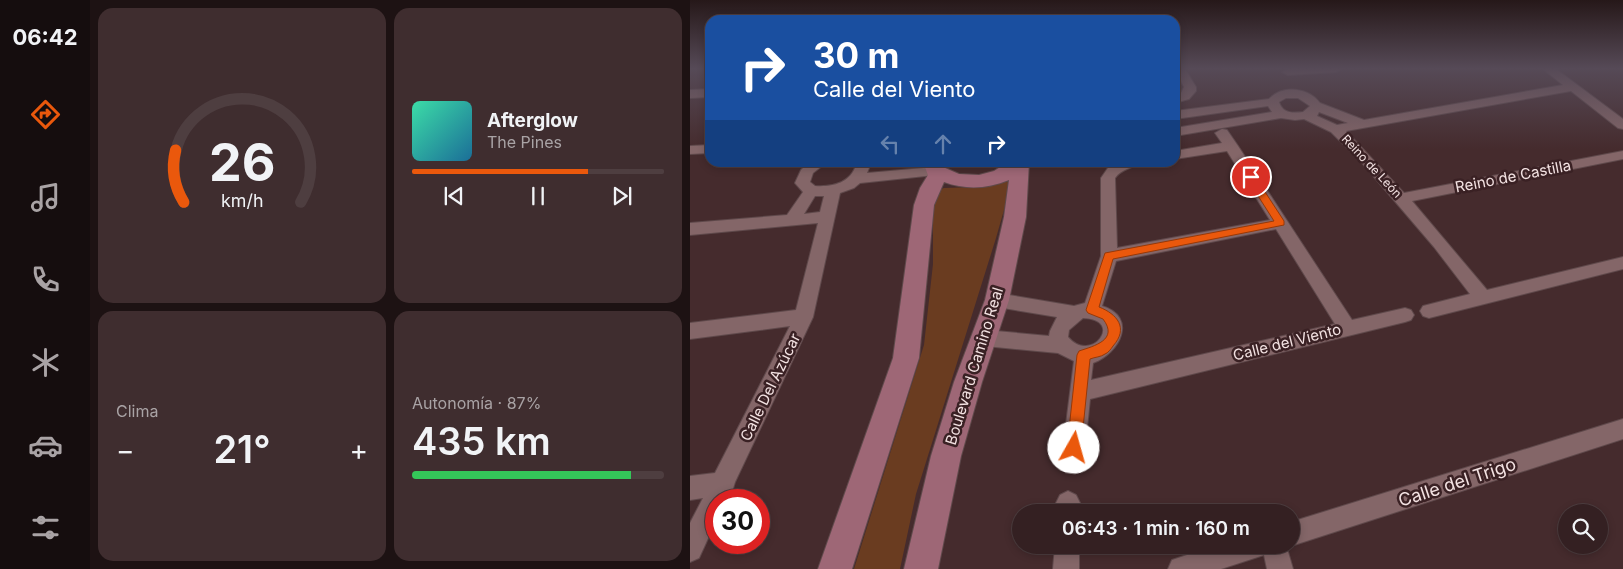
<!DOCTYPE html>
<html lang="es">
<meta charset="utf-8">
<style>
:root{--surface:#342022;--page:#3f2d2f;--text:#f1f3f6;--muted:#a9a3a5;--line:#4e3e40;--accent:#ea580c}
body{margin:0;font-family:Inter,sans-serif;background:var(--page);color:var(--text);height:100vh;display:flex;flex-direction:column;font-size:19px;white-space:nowrap}
*{box-sizing:border-box;margin:0}
p{font-size:16px;color:var(--muted)}
.icon{flex:none;width:28px;height:28px;fill:none;stroke:currentColor;stroke-width:2;stroke-linecap:round;stroke-linejoin:round}
.map{position:relative;flex:1;overflow:hidden}
.panel{display:flex;flex-direction:column;gap:8px;padding:8px;background:#1d1213;width:600px}
.panel>*{flex:none}
.banner{position:absolute;left:15px;top:15px;width:475px;height:152px;border-radius:15px;box-shadow:0 2px 8px #0003,0 0 0 1px var(--line);background:#1a4fa0;color:#fff;overflow:hidden}
.buttons{position:absolute;left:868px;top:504px;display:grid;gap:10px}
.buttons a{display:grid;place-items:center;width:50px;height:50px;border-radius:50%;background:var(--surface);box-shadow:0 2px 8px #0003,0 0 0 1px var(--line);font-size:25px}
.speed{position:absolute;left:15px;top:489px;display:flex;gap:10px;font-size:25px;font-weight:700;text-align:center}
.speed>*{display:grid;place-content:center;width:65px;height:65px;border-radius:50%;background:var(--surface);box-shadow:0 2px 8px #0003,0 0 0 1px var(--line);line-height:1}
.speed .limit{border:8px solid #d22;background:#fff;color:#111}
.pin{position:absolute;display:grid;place-items:center;width:42px;height:42px;color:#fff;margin:-21px;border:2px solid #fff;border-radius:50%;box-shadow:0 1px 5px #0007}
.me{position:absolute;width:55px;margin:-28px;rotate:7deg;stroke-linejoin:round;filter:drop-shadow(0 0 4px #0008)}
.turn{display:flex;align-items:center;gap:18px;height:105px;padding:0 25px;font-size:22px}
.turn .icon{width:65px;height:65px;stroke-width:2.5}
.turn b{display:block;font-size:35px;line-height:42px}
.lanes{display:flex;align-items:center;height:48px;padding:0 25px;background:#0003;justify-content:center;gap:25px;direction:ltr}
.lanes .off{opacity:.35}
.big{font-size:38px;font-weight:600;line-height:1.1}
.panel .widget{flex:1;display:flex;flex-direction:column;justify-content:center;gap:8px;min-width:0;padding:0 18px;border-radius:15px;background:var(--page)}
.panel .dial{align-items:center;gap:0}
.dial svg{height:130px;overflow:visible;fill:none;stroke:var(--line);stroke-width:7;stroke-linecap:round;text-anchor:middle}
.dial text{fill:var(--text);stroke:none}
.song{display:flex;align-items:center;gap:15px}
.cover{width:60px;height:60px;border-radius:8px;background:linear-gradient(135deg,hsl(160 70% 55%),hsl(200 70% 35%))}
.played{height:5px;border-radius:2px;background:linear-gradient(90deg,var(--accent) 70%,var(--line) 70%)}
.keys{display:flex;justify-content:space-around;direction:ltr}
.heat{display:flex;justify-content:space-between;align-items:center;font-size:28px;direction:ltr}
.charge{height:8px;border-radius:4px;background:linear-gradient(90deg,#34c759 87%,var(--line) 0)}
.panel .tiles{flex:1;display:grid;gap:8px;grid-template-columns:repeat(2,1fr)}
.trip{position:absolute;left:322px;top:504px;width:288px;height:50px;border-radius:25px;background:var(--surface);box-shadow:0 2px 8px #0003,0 0 0 1px var(--line);font-weight:600;line-height:50px;text-align:center}
main{display:flex;flex:1;min-height:0}
.tab-bar{display:flex;flex-direction:column;width:90px;justify-content:space-around;align-items:center;background:#150d0e;color:var(--muted)}
.tab-bar .icon{width:35px;height:35px}
.tab-bar .active{color:var(--accent)}
.tab-bar b{font-size:22px;color:var(--text)}
.map>svg:first-child{display:block}
.green{fill:#6a3c20}
.lines{fill:none;stroke-linecap:round;stroke-linejoin:round}
.street-casing{stroke:#5f494b;stroke-width:2}
.secondary-casing{stroke:#5f494b;stroke-width:2}
.street{fill:#846668;fill-rule:evenodd}
.secondary{fill:#9e6776;fill-rule:evenodd}
.route{fill:#ea580c;stroke:#983908}
.labels{text-anchor:middle;dominant-baseline:central;stroke-width:5;stroke-linejoin:round;paint-order:stroke}
.far-street-label{font-size:12px;fill:#f3e2e2;stroke:#3a2124}
.street-label{font-size:15px;fill:#f3e2e2;stroke:#3a2124}
.near-street-label{font-size:18px;fill:#f3e2e2;stroke:#3a2124}
</style>
<main>
<nav class="tab-bar">
<b>06:42</b>
<svg class="icon active" aria-label="directions" viewBox="0 0 24 24"><path d="M12 3l9 9-9 9-9-9zM9 14v-3h6M13 9l2 2-2 2"/></svg>
<svg class="icon" aria-label="music" viewBox="0 0 24 24"><path d="M9 18V5l10-2v13"/><circle cx="6" cy="18" r="3"/><circle cx="16" cy="16" r="3"/></svg>
<svg class="icon" aria-label="phone" viewBox="0 0 24 24"><path d="M5 4h4l2 5-3 2q2 4 5 5l2-3 5 2v4C11 20 4 13 5 4z"/></svg>
<svg class="icon" aria-label="climate" viewBox="0 0 24 24"><path d="M12 3v18M4 7l16 10M4 17L20 7"/></svg>
<svg class="icon" aria-label="car" viewBox="0 0 24 24"><path d="M5 17H2v-5l4-1 3-4h7l3 4 3 1v5h-3M9 17h6M6 11h13"/><circle cx="7" cy="17" r="2"/><circle cx="17" cy="17" r="2"/></svg>
<svg class="icon" aria-label="filters" viewBox="0 0 24 24"><path d="M4 7h16M4 17h16"/><circle cx="9" cy="7" r="2"/><circle cx="15" cy="17" r="2"/></svg>
</nav>
<section class="panel">
<div class="tiles">
<div class="widget dial"><svg viewBox="0 0 100 80">
<path d="M14 69A42 42 0 1 1 86 69"/>
<path d="M14 69A42 42 0 0 1 9 37" stroke="#ea580c"/>
<text x="50" y="56" font-size="32" font-weight="700">26</text>
<text x="50" y="72" font-size="11">km/h</text>
</svg></div>
<div class="widget">
<div class="song"><i class="cover"></i><div><b>Afterglow</b><p>The Pines</p></div></div>
<div class="played"></div>
<div class="keys"><svg class="icon" aria-label="previous" viewBox="0 0 24 24"><path d="M18 5L8 12l10 7zM5 5v14"/></svg><svg class="icon" aria-label="pause" viewBox="0 0 24 24"><path d="M8 5v14M16 5v14"/></svg><svg class="icon" aria-label="next" viewBox="0 0 24 24"><path d="M6 5l10 7-10 7zM19 5v14"/></svg></div>
</div>
<div class="widget"><p>Clima</p>
<div class="heat"><a>−</a><b class="big">21°</b><a>+</a></div>
</div>
<div class="widget"><p>Autonomía · 87%</p><b class="big">435 km</b><div class="charge"></div></div>
</div>
</section>
<div class="map">
<svg width="933" height="569" viewBox="0 0 933 569">
<rect width="100%" height="100%" fill="#452b2d"/>
<!-- green -->
<polygon class="green" points="319,180 316,203 306,238 226,494 210,569 164,569 234,345 243,264 243,199 246,191 254,188 286,187"/>
<g class="lines">
<defs>
<g id="street">
<polygon points="485,69 495,69 506,87 506,91 499,99 485,103 485,95 491,93 494,87"/>
<polygon points="597,69 652,69 646,72 598,75 592,72"/>
<path d="M853,69H866L933,119V129L928,128L881,91L656,131L714,193L933,151V159L722,201L797,290L933,257V269L739,318L733,316L730,311L733,306L780,294L744,247L673,164L641,132L614,119L605,120L591,118L485,136V128L582,112L578,106L485,119V111L579,99C593,84 619,88 630,103L674,120L873,85ZM596,98H608L620,106L613,112C603,113 593,114 589,102ZM629,112L658,123L647,125L627,116Z"/>
<polygon points="20,89 20,97 0,98 0,90"/>
<path d="M532,129L537,130L548,146L662,320L715,308L721,310L724,315L721,320L715,322L400,399L395,448L392,456L384,459L376,456L373,448L384,361L368,353L295,346L288,344L285,338L288,332L295,330L359,336L360,331L367,317L307,307L301,305L298,300L301,295L307,293L384,306L395,303L411,256V178L420,165L426,162H448C441,170 432,168 425,178L427,248L580,220L537,151L485,159V151L532,143L525,133ZM586,229L645,324L401,380L403,363C430,353 448,317 412,306L426,261ZM393,318C435,319 402,365 378,337L379,330Z"/>
<polygon points="20,145 20,153 0,154 0,146"/>
<path d="M119,162H137L123,173L120,182L125,186C141,187 158,184 165,168L162,162H176L179,168L177,173L245,167L250,168L252,171L250,174L245,175L170,183L164,188L150,193L123,317L45,482L42,492L36,500H26V521L9,558L0,562V523L13,498L0,500V476L25,473L100,326L0,339V323L106,310L128,223L0,235V223L97,215L113,192L105,183L111,170ZM125,196H134L130,212L114,214Z"/>
<polygon points="933,419 933,439 601,546 598,545 601,545 601,522"/>
<polygon points="378,491 386,495 390,503 390,512 366,512 366,503 370,495"/>
<polygon points="365,545 389,545 389,569 363,569"/>
<polygon points="527,545 596,545 603,569 577,569 574,555 531,569 478,569 482,560"/>
</g>
<path id="secondary" d="M233,162H252L253,167L269,174L289,175L304,171L318,162H339L336,217L319,300L292,382L271,456L248,569H214L241,456L264,382L295,300L314,217L319,180C297,189 276,190 254,182L244,205L229,358L162,569H128L203,358L224,205L230,188L238,175Z"/>
</defs>
<!-- street casing -->
<use href="#street" class="street-casing"/>
<!-- secondary casing -->
<use href="#secondary" class="secondary-casing"/>
<!-- street -->
<use href="#street" class="street"/>
<!-- secondary -->
<use href="#secondary" class="secondary"/>
</g>
<!-- sky -->
<linearGradient id="sky" x2="0" y2="1"><stop stop-color="#261819"/><stop offset="0.46" stop-color="#564a57"/><stop offset="1" stop-color="#564a57" stop-opacity="0"/></linearGradient>
<rect width="933" height="149" fill="url(#sky)"/>
<!-- route -->
<path class="route" d="M561,174L564,175L594,221V225L423,259L409,307C427,314 439,328 423,346C421,349 418,353 415,354C411,357 405,357 400,359L391,448L389,453L384,455L379,453L377,448L387,355L389,351C404,346 429,340 413,319L398,313L396,310L415,253L584,221L556,177Z"/>
<g class="labels">
<!-- far-street labels -->
<g class="far-street-label">
<text transform="translate(682 166) rotate(47)">Reino de León</text>
</g>
<!-- street labels -->
<g class="street-label">
<text transform="translate(823 176) rotate(-11)">Reino de Castilla</text>
<text transform="translate(597 342) rotate(-14)">Calle del Viento</text>
<text transform="translate(284 366) rotate(-73)">Boulevard Camino Real</text>
<text transform="translate(80 387) rotate(-64)">Calle Del Azúcar</text>
</g>
<!-- near-street labels -->
<g class="near-street-label">
<text transform="translate(767 482) rotate(-18)">Calle del Trigo</text>
</g>
</g>
</svg>
<div class="buttons">
<a><svg class="icon" aria-label="search" viewBox="0 0 24 24"><circle cx="10" cy="10" r="6"/><path d="M15 15l6 6"/></svg></a>
</div>
<div class="speed"><div class="limit">30</div></div>
<div class="pin" style="left:561px;top:177px;background:#d93025"><svg class="icon" aria-label="arrive" viewBox="0 0 24 24"><path d="M6 21V4h12l-3 4 3 4H6"/></svg></div>
<svg class="me" style="left:384px;top:448px" viewBox="-20 -20 40 40"><circle r="19" fill="#fff"/><path d="M0-13L10 11 0 6-10 11z" fill="#ea580c"/></svg>
<div class="trip">06:43 · 1 min · 160 m</div>
<div class="banner">
<div class="turn"><svg class="icon" aria-label="right" viewBox="0 0 24 24"><path d="M7 20v-9h11M14 6l5 5-5 5"/></svg><div><b>30 m</b>Calle del Viento</div></div>
<div class="lanes"><svg class="icon off" aria-label="left" viewBox="0 0 24 24"><path d="M17 20v-9H6M10 6l-5 5 5 5"/></svg><svg class="icon off" aria-label="ahead" viewBox="0 0 24 24"><path d="M12 20V5M6 11l6-6 6 6"/></svg><svg class="icon" aria-label="right" viewBox="0 0 24 24"><path d="M7 20v-9h11M14 6l5 5-5 5"/></svg></div>
</div>
</div>
</main>
